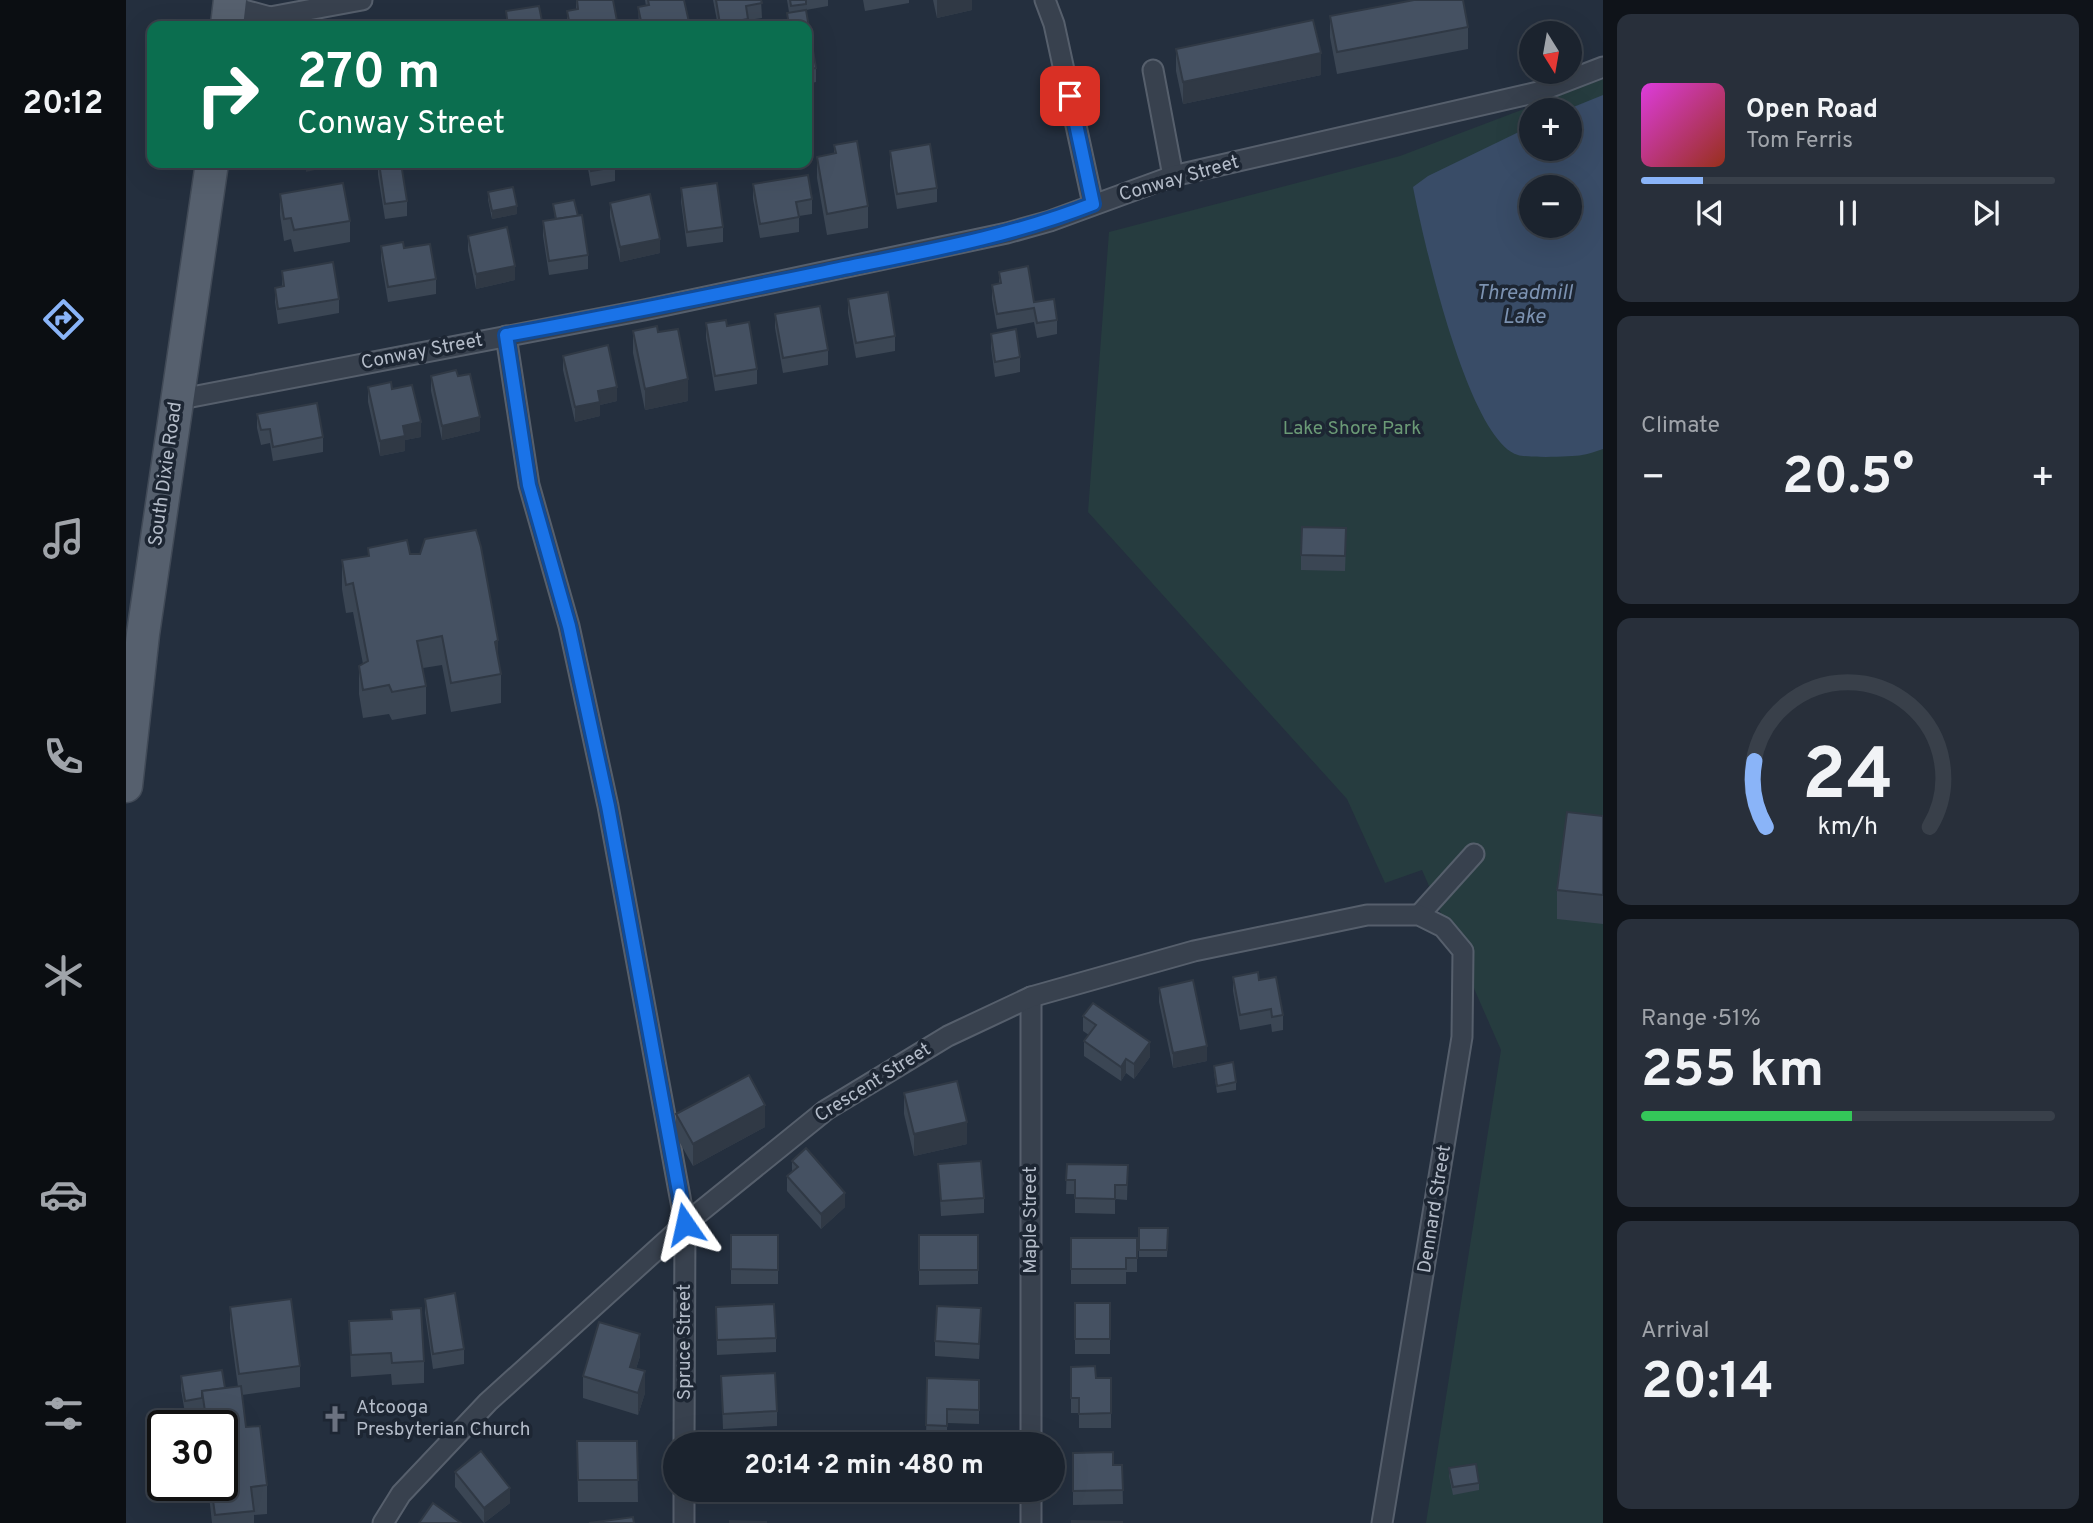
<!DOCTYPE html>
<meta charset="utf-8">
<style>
:root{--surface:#1b232e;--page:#282f3a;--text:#f1f3f6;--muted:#a0a4aa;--line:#39404a;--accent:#8ab4f8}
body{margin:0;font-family:Overpass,sans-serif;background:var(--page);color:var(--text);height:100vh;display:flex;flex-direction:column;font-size:26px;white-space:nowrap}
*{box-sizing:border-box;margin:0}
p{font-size:23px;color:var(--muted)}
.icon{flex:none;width:38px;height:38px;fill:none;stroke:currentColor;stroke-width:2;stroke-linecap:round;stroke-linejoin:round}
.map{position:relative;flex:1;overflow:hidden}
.sheet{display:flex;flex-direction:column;gap:14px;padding:14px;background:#0f1319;width:490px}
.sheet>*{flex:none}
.banner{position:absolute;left:21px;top:21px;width:665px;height:147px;border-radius:14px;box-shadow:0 7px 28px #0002,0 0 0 2px var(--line);background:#0b6e4f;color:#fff;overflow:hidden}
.needle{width:46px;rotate:169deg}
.fabs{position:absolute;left:1393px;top:21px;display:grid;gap:14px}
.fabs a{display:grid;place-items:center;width:63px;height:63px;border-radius:50%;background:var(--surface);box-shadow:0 7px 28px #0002,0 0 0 2px var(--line);font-size:35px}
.speed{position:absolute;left:21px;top:1410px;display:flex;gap:14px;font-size:35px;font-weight:700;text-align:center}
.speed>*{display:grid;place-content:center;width:91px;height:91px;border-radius:50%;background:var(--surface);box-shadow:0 7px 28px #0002,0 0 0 2px var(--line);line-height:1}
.speed .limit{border:4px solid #111;border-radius:10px;background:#fff;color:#111}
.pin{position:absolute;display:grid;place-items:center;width:60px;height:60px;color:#fff;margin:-30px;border-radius:14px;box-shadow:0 4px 10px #0006}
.me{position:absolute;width:77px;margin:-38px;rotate:349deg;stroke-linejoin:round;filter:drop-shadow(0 0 5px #0008)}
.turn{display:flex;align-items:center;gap:24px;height:147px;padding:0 35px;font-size:32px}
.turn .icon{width:91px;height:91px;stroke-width:2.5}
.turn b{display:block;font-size:49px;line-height:60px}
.big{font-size:52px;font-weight:700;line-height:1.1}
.sheet .tile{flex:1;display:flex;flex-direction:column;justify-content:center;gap:10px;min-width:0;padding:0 24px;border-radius:14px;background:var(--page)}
.sheet .dial{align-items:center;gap:0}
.dial svg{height:182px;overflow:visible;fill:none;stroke:var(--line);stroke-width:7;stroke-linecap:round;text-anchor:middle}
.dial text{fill:var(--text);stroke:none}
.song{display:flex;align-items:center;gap:21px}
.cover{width:84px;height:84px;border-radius:10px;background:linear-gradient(135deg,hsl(300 70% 55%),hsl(10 70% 35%))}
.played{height:7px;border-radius:4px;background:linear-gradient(90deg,var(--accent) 15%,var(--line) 15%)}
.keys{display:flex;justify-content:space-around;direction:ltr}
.heat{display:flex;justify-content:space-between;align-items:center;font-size:38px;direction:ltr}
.charge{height:10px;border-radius:5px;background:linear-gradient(90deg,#34c759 51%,var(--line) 0)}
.trip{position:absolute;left:537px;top:1432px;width:402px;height:70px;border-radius:35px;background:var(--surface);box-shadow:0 7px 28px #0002,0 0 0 2px var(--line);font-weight:700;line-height:70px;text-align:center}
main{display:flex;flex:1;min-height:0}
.menu{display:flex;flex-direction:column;width:126px;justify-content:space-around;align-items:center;background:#0b0e12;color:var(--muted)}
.menu .icon{width:49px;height:49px}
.menu .current{color:var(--accent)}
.menu b{font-size:32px;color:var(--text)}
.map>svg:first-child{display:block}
.green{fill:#263c3f;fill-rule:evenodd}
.water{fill:#394c67;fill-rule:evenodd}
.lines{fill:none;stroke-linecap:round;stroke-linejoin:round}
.minor-casing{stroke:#565f6c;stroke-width:23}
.primary-casing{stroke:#414a57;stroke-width:35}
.minor{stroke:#38414e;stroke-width:19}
.primary{stroke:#56606e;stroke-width:32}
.wall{fill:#3b4654}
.shaded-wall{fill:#303945}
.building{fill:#455162;stroke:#303945;stroke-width:2}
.route-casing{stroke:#114b97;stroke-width:18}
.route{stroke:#1a73e8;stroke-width:12}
.labels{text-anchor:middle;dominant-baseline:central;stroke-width:7;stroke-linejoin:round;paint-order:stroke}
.street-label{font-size:19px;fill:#b4bcc9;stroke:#1d2633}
.park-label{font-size:19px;fill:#6b9a76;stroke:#1d2633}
.poi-label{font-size:19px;fill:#b4bcc9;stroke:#1d2633;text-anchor:start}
.water-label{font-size:21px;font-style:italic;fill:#7c92b1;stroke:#1d2633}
</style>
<main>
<nav class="menu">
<b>20:12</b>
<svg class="icon current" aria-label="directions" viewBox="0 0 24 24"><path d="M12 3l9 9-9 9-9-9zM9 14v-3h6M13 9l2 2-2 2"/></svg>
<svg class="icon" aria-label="music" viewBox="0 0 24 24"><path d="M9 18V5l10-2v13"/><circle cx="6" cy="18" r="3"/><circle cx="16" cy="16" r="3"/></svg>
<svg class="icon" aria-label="phone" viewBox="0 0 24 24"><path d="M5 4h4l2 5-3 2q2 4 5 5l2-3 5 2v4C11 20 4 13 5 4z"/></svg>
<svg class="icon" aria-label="climate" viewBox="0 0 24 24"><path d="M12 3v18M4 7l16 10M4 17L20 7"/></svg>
<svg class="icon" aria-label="car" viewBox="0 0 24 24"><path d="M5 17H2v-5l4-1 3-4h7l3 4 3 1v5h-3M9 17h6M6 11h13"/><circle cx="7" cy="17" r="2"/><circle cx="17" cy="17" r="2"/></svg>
<svg class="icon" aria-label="filters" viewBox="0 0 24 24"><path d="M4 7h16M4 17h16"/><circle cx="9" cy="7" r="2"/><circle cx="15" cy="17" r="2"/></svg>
</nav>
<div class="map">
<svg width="1477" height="1523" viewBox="0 0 1477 1523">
<rect width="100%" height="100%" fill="#242f3e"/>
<!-- green -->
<path class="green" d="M1477,79V1523H1300L1375,1050L1296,870L1259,883L1221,799L962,512L983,232L1274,156ZM1405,110H1444V149H1405ZM1405,187H1444V226H1405Z"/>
<!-- water -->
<path class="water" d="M1477,95V449C1470,451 1463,454 1456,455C1446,457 1401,458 1392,455C1342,440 1297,238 1287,187L1302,176L1405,126V149H1444V110H1440ZM1405,187H1444V226H1405Z"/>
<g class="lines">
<defs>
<g id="minor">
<polyline points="919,0 928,24 967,204"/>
<polyline points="103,6 144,17 236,0"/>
<polyline points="1027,70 1047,176"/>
<polyline points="380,336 403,485 443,626 482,806 559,1224 558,1444"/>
<polyline points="50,400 518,310 881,233 924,221 1047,176 1412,92 1477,67"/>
<polyline points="1293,915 1348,854"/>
<polyline points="905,997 905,1444"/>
<polyline points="257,1523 275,1494 362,1402 559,1224 700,1110 822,1036 905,997 1068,951 1241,915 1293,915 1317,927 1337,951 1336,1037 1256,1523"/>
<polyline points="558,1523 558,1489"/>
<polyline points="905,1523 905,1489"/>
</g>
<g id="primary">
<polyline points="101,26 104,0"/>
<polyline points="0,786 17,634 86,163"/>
</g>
</defs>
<!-- minor casing -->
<use href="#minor" class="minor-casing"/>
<!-- primary casing -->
<use href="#primary" class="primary-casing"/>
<!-- minor -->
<use href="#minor" class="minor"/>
<!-- primary -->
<use href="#primary" class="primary"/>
</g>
<!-- wall -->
<g class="wall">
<polygon points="450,0 487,0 492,26 441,26 441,11 450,10"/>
<polygon points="519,0 558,0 563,26 513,26 512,7 520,6"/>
<polygon points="587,0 635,0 636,18 622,20 622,26 592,26"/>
<polygon points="661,0 702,0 702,6 680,10 690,68 690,82 681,84 681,26 661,26 661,13 663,12"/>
<polygon points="737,0 783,0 783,3 739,11"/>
<polygon points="807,0 846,0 846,10 811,18"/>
<polygon points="1204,16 1342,27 1342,49 1211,74 1204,37"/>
<polygon points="1050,49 1195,75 1057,104 1050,71"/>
<polygon points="708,145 742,206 742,228 701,235 691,178 691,157 708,154"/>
<polygon points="764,151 811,188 811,202 771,209 764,166"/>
<polygon points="252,163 281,201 281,216 259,219 252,175"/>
<polygon points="461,163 489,163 489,181 465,186"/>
<polygon points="627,184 686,199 686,214 673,216 673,232 634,238 627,199"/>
<polygon points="555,188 597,227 597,242 561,247 555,202"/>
<polygon points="362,192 391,214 366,219 362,200"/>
<polygon points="154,194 224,221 224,242 168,252 165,239 158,241 154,215"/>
<polygon points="484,203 534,253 494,262 484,217"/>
<polygon points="427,204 452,216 462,255 462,269 423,275 417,236 417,221 429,219"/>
<polygon points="342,236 389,280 350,289 342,250"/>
<polygon points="255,246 310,279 310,294 262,302 255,260"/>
<polygon points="156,271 213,299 213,313 152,324 149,302 149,288 156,287"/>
<polygon points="873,272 908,302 931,320 931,334 911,338 908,322 871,329 866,299 866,285 873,284"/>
<polygon points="722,299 769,336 769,351 730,358 722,313"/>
<polygon points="649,314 702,350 702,365 657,373 649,328"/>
<polygon points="580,323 601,326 631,369 631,384 589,391 580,338"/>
<polygon points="507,331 532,332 562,401 519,410 507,353"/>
<polygon points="865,334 894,357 894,372 869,377 865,348"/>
<polygon points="437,356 491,401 474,405 474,416 449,422 437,370"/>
<polygon points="305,376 354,431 316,440 305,391"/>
<polygon points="242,387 266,389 295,437 279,440 279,451 254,456 242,402"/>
<polygon points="131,414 197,437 197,452 147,461 144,443 135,445 131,428"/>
<polygon points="1220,543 1219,571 1175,570 1175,555"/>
<polygon points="242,548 284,554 372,659 375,674 375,703 325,712 316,665 297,668 300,686 300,714 266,720 263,714 237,718 233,694 233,666 237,664 227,612 220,613 216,589 216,560 242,556"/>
<polygon points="1477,816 1477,924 1431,919 1431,890"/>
<polygon points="1107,977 1133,980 1157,1015 1157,1030 1146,1032 1145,1024 1114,1030 1107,991"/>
<polygon points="1033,988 1081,1061 1047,1068 1033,1002"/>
<polygon points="957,1016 1024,1057 1008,1079 1000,1073 995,1081 958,1056 958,1041 963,1035 957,1031"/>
<polygon points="1088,1066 1110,1082 1110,1090 1091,1093 1088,1073"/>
<polygon points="778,1093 841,1144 788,1156 778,1114"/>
<polygon points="550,1114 639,1127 567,1166 550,1136"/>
<polygon points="666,1161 719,1207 695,1229 661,1191 661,1176 666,1172"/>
<polygon points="812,1164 858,1198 858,1213 815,1216"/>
<polygon points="941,1164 1002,1165 1001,1200 989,1199 989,1214 949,1213 949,1194 940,1194"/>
<polygon points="1013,1228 1042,1228 1041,1257 1013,1257"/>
<rect x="605" y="1235" width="47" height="49"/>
<polygon points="793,1235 852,1235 852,1284 793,1285"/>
<polygon points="945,1238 1011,1238 1011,1272 1000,1272 1000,1284 945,1284"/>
<polygon points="299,1299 338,1349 338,1364 307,1369 299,1313"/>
<rect x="949" y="1303" width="35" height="51"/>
<polygon points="104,1307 174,1366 174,1387 116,1395 120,1427 141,1485 141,1514 128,1515 128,1523 86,1523 82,1486 96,1486 96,1426 52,1426 52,1414 59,1413 55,1390 55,1376 99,1388 112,1387 104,1328"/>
<polygon points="590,1307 650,1338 650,1352 591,1355"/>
<polygon points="265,1310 298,1361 298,1383 266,1385 265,1374 225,1377 223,1321 265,1319"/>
<polygon points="855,1323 853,1359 809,1356 809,1341"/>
<polygon points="514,1356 510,1369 519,1393 512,1415 457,1398 457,1376"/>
<polygon points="945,1367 970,1378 985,1378 985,1428 953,1428 953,1413 945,1413"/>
<polygon points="595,1376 651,1411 651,1426 597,1429"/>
<polygon points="801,1378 853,1380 853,1424 821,1423 821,1440 800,1440"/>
<polygon points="451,1441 511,1441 512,1502 452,1502"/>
<polygon points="947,1453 987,1465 996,1465 997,1504 947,1505"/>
<polygon points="1323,1468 1353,1483 1353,1490 1327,1495 1323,1476"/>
<polygon points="329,1472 384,1503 358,1523 329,1487"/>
<polygon points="592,1489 653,1489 653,1491 592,1492"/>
<polygon points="792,1489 851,1489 851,1501 792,1500"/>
</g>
<!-- shaded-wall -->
<g class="shaded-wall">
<polygon points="811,0 846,0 846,10 811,18"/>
<polygon points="563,22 563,26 542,26"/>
<polygon points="1195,53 1195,75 1057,104 1057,82"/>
<polygon points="180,163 221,163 180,172"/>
<polygon points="391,206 391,214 366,219 366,211"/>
<polygon points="534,239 534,253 494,262 494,247"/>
<polygon points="389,266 389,280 350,289 350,274"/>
<polygon points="562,379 562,401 519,410 519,389"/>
<polygon points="491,387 491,401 474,405 474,416 449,422 449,407 472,391"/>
<polygon points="354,417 354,431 316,440 316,426"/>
<polygon points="295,422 295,437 279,440 279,451 254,456 254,441 277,426"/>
<polygon points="372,640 372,669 369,642"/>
<polygon points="1024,1042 1024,1057 1008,1079 1008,1064"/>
<polygon points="1081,1046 1081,1061 1047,1068 1047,1053"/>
<polygon points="1000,1059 1000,1073 995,1081 995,1067"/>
<polygon points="639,1105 639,1127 567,1166 567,1144"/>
<polygon points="841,1122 841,1144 788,1156 788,1134"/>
<polygon points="719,1193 719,1207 695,1229 695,1214"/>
<polygon points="514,1334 514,1356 504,1388 504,1367"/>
<polygon points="519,1371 519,1393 512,1415 512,1393"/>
<polygon points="384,1488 384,1503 358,1523 358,1508"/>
</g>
<!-- building -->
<g class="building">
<polygon points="451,0 487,0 492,26 444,26 441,11 452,9"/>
<polygon points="522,0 558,0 563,22 542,26 516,26 512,7 523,5"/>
<polygon points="590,0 635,0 636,3 620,6 622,19 594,24"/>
<polygon points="664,0 680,0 680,4 665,6"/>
<polygon points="1288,0 1337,0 1342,27 1211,52 1204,16"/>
<polygon points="413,6 417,26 382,26 380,11"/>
<polygon points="680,10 690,68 681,69 681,26 663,26 661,13"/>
<polygon points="1187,20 1195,53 1057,82 1050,49"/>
<polygon points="731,141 742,206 701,214 691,157 710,153 708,145"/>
<polygon points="804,144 811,188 771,194 764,151"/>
<polygon points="253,163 275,163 281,201 259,204"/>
<polygon points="463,163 489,163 489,167 465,171"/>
<polygon points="682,175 686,199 670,202 673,217 634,224 627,184"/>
<polygon points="217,183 224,221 168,230 165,218 158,219 154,194"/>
<polygon points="591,183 597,227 561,232 555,188"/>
<polygon points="387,187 391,206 366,211 362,192"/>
<polygon points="524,194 534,239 494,247 484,203"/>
<polygon points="448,200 452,216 430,219 427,204"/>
<polygon points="456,215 462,255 423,261 417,221"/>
<polygon points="381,227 389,266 350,274 342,236"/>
<polygon points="277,242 278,248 304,244 310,279 262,287 255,246"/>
<polygon points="207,262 213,299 152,309 149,288 158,286 156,271"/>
<polygon points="902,266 908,302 928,299 931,320 911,323 908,308 871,314 866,285 875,283 873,272"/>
<polygon points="762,292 769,336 730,343 722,299"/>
<polygon points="694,306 702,350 657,358 649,314"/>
<polygon points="600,320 601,326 623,322 631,369 589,376 580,323"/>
<polygon points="531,326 532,332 552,329 562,379 519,389 507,331"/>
<polygon points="890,329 894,357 869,362 865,334"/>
<polygon points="482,345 491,387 472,391 474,402 449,407 437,356"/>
<polygon points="330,370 332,376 344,374 354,417 316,426 305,376"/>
<polygon points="265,382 266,389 286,385 295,422 277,426 279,436 254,441 242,387"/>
<polygon points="191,403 197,437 147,447 144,429 135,430 131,414"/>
<polygon points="1176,527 1220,528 1219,556 1175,555"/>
<polygon points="350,530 355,547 372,640 369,642 375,674 325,683 316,636 291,641 300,686 266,692 263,685 237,690 233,666 242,661 227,583 220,585 216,560 243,556 242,548 281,540 284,554 294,554 299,539"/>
<polygon points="1441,812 1477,816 1477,895 1431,890"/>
<polygon points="1132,972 1133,980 1150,977 1157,1015 1146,1017 1145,1009 1114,1015 1107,977"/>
<polygon points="1067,980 1081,1046 1047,1053 1033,988"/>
<polygon points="967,1003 1024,1042 1008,1064 1000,1059 995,1067 958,1041 970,1025 957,1016"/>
<polygon points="1107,1062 1110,1082 1091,1086 1088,1066"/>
<polygon points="623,1075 639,1105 567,1144 550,1114"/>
<polygon points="831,1081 841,1122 788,1134 778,1093"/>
<polygon points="680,1148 719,1193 695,1214 661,1176 672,1167 666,1161"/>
<polygon points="855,1161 858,1198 815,1201 812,1164"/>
<polygon points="941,1164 1002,1165 1001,1185 989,1185 989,1199 949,1198 949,1180 940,1180"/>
<polygon points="1013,1228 1042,1228 1041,1250 1013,1250"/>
<polygon points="605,1235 652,1235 652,1270 605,1269"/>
<rect x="793" y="1235" width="59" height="35"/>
<polygon points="945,1238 1011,1238 1011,1258 1000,1258 1000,1269 945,1269"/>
<polygon points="329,1293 338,1349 307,1354 299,1299"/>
<polygon points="165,1299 174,1366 113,1374 104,1307"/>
<rect x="949" y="1303" width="35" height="36"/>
<polygon points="648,1304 650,1338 591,1340 590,1307"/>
<polygon points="811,1306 855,1308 853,1344 809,1341"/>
<polygon points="295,1308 298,1361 266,1363 265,1353 225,1355 223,1321 266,1319 265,1310"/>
<polygon points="473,1322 514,1334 504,1367 519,1371 512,1393 457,1376"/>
<polygon points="969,1366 970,1378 985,1378 985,1413 953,1414 953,1398 945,1398 945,1367"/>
<polygon points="96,1370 99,1388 76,1391 76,1398 59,1401 55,1376"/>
<polygon points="649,1373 651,1411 597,1414 595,1376"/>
<polygon points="801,1378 853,1380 853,1410 821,1409 821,1426 800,1425"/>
<polygon points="115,1386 120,1427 134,1426 141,1485 125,1487 128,1511 89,1515 85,1486 96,1486 96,1426 53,1426 52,1414 79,1411 76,1391"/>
<polygon points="451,1441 511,1441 512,1480 452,1480"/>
<polygon points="355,1451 384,1488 358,1508 329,1472"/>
<polygon points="987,1452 987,1465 996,1465 997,1490 947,1491 947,1453"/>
<polygon points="1350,1464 1353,1483 1327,1487 1323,1468"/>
<polygon points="307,1503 335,1523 293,1523"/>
<polygon points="507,1517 508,1523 463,1523"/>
<polygon points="604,1521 640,1522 640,1523 604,1523"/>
<polygon points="946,1521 996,1522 996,1523 946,1523"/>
</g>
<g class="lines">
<defs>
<path id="route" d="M559,1224L482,806L443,626L403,485L380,335C487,316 593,294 699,272C790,253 881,238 967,204L944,96"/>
</defs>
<!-- route casing -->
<use href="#route" class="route-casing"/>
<!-- route -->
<use href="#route" class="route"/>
</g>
<!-- icons -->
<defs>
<symbol id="church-bare" viewBox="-9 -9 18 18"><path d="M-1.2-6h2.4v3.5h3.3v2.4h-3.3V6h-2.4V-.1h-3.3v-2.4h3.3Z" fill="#6b7280" stroke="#1d2633" stroke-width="2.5" paint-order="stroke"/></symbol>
</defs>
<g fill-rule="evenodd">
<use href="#church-bare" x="190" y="1400" width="38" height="38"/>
</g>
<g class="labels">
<!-- street labels -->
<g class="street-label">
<text transform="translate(1053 179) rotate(-16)">Conway Street</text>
<text transform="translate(296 352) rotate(-11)">Conway Street</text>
<text transform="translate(40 474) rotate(-82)">South Dixie Road</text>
<text transform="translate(747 1083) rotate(-32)">Crescent Street</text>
<text transform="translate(1309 1209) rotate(-81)">Dennard Street</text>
<text transform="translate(905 1220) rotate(-90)">Maple Street</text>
<text transform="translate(559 1342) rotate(-90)">Spruce Street</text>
</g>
<!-- park labels -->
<g class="park-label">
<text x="1226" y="429">Lake Shore Park</text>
</g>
<!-- poi labels -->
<g class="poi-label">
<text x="230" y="1408">Atcooga<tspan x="230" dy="22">Presbyterian Church</tspan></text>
</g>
<!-- water labels -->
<g class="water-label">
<text x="1398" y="293">Threadmill<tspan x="1398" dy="24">Lake</tspan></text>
</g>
</g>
</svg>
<div class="fabs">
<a><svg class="needle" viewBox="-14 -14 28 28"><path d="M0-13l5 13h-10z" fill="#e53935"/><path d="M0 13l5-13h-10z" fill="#a0a4aa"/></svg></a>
<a>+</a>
<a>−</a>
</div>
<div class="speed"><div class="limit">30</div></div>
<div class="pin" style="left:944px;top:96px;background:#d93025"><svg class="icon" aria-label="arrive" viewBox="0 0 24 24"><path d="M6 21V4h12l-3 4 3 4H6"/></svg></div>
<svg class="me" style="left:559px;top:1224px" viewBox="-20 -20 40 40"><path d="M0-17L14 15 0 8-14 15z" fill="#1a73e8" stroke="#fff" stroke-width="4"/></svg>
<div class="trip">20:14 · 2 min · 480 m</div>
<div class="banner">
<div class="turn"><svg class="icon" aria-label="right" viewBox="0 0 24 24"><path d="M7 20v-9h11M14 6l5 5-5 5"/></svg><div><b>270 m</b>Conway Street</div></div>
</div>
</div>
<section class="sheet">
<div class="tile">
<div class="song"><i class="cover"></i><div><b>Open Road</b><p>Tom Ferris</p></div></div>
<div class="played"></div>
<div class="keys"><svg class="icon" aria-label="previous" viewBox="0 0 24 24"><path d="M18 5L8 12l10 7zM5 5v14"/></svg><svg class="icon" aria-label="pause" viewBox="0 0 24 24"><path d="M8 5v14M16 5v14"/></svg><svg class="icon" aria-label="next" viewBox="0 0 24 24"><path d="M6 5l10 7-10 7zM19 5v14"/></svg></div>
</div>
<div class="tile"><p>Climate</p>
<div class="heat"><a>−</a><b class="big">20.5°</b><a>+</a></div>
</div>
<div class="tile dial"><svg viewBox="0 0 100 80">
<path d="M14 69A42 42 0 1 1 86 69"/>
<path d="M14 69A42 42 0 0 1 9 40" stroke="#8ab4f8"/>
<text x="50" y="56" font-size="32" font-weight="700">24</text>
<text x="50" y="72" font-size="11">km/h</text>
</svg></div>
<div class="tile"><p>Range · 51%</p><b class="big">255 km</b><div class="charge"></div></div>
<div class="tile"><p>Arrival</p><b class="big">20:14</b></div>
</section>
</main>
